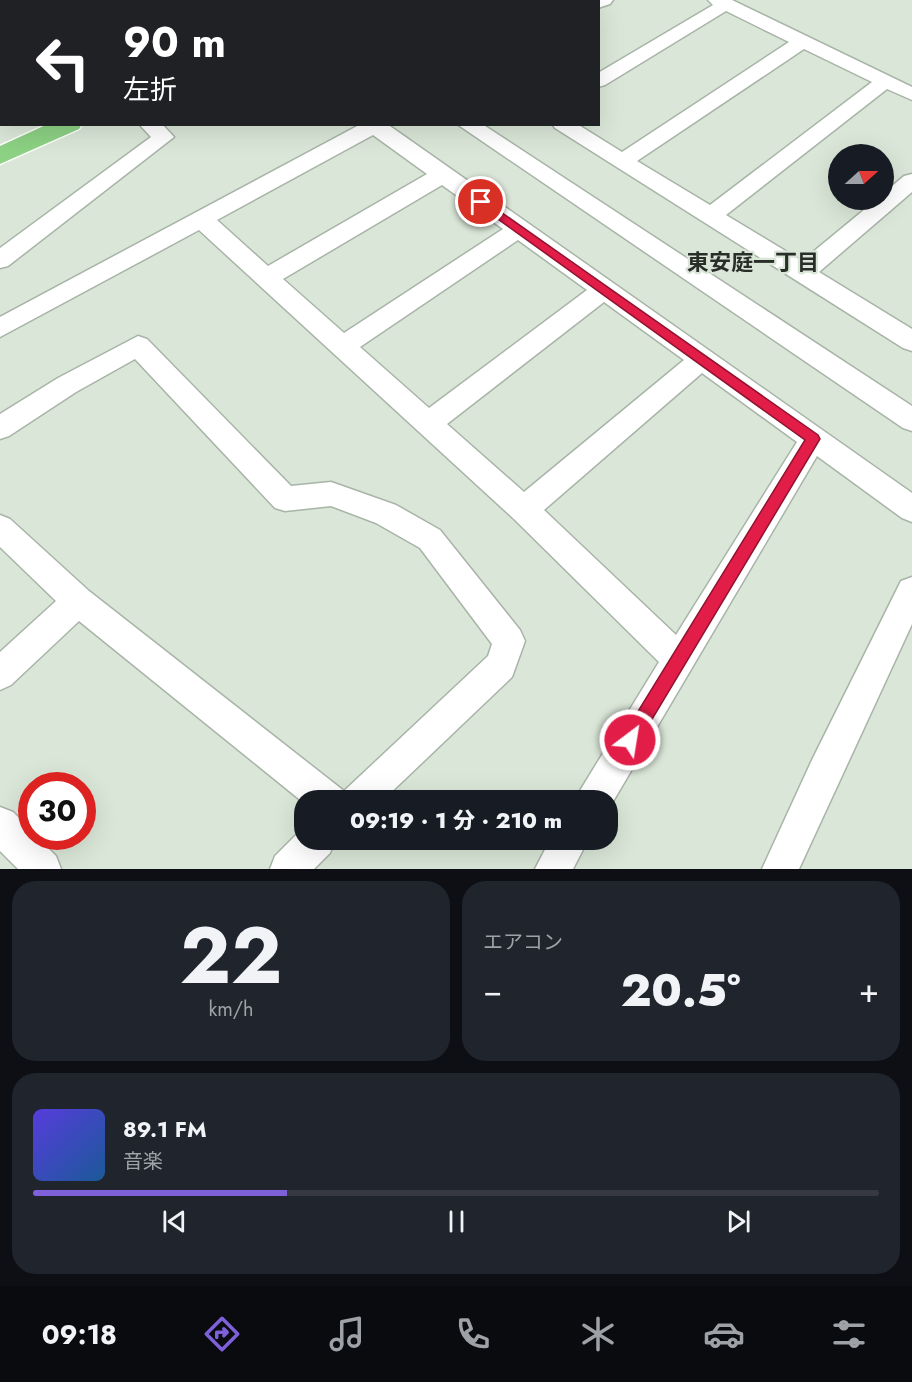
<!DOCTYPE html>
<html lang="ja">
<meta charset="utf-8">
<style>
:root{--surface:#171b24;--page:#20242c;--text:#f1f3f6;--muted:#9ea1a6;--line:#363941;--accent:#7d60da}
body{margin:0;font-family:Jost,"Noto Sans JP",sans-serif;background:var(--page);color:var(--text);height:100vh;display:flex;flex-direction:column;font-size:22px;white-space:nowrap}
*{box-sizing:border-box;margin:0}
p{font-size:20px;color:var(--muted)}
.icon{flex:none;width:33px;height:33px;fill:none;stroke:currentColor;stroke-width:2;stroke-linecap:round;stroke-linejoin:round}
.map{position:relative;height:869px;overflow:hidden}
.drawer{display:flex;flex-direction:column;gap:12px;padding:12px;background:#0d0f14;flex:1}
.drawer>*{flex:none}
.top-card{position:absolute;left:0px;top:0px;width:600px;height:126px;box-shadow:0 6px 24px #0002;background:#202124;color:#fff;overflow:hidden}
.needle{width:39px;rotate:69deg}
.fabs{position:absolute;left:828px;top:144px;display:grid;gap:12px}
.fabs a{display:grid;place-items:center;width:66px;height:66px;border-radius:50%;background:var(--surface);box-shadow:0 6px 24px #0002;font-size:30px}
.speed{position:absolute;left:18px;top:772px;display:flex;gap:12px;font-size:30px;font-weight:700;text-align:center}
.speed>*{display:grid;place-content:center;width:78px;height:78px;border-radius:50%;background:var(--surface);box-shadow:0 6px 24px #0002;line-height:1}
.speed .limit{border:9px solid #d22;background:#fff;color:#111}
.pin{position:absolute;display:grid;place-items:center;width:51px;height:51px;color:#fff;margin:-26px;border:3px solid #fff;border-radius:50%;box-shadow:0 2px 6px #0007}
.me{position:absolute;width:66px;margin:-33px;rotate:31deg;stroke-linejoin:round;filter:drop-shadow(0 0 4px #0008)}
.turn{display:flex;align-items:center;gap:21px;height:126px;padding:0 24px;font-size:27px}
.turn .icon{width:78px;height:78px;stroke-width:2.5}
.turn b{display:block;font-size:42px;line-height:51px}
.big{font-size:45px;font-weight:800;line-height:1.1}
.drawer .tile{flex:1;display:flex;flex-direction:column;justify-content:center;gap:9px;min-width:0;padding:0 21px;border-radius:24px;background:var(--page)}
.drawer .dial{align-items:center;gap:0}
.dial b{font-size:78px;line-height:1}
.song{display:flex;align-items:center;gap:18px}
.cover{width:72px;height:72px;border-radius:9px;background:linear-gradient(135deg,hsl(250 70% 55%),hsl(210 70% 35%))}
.played{height:6px;border-radius:3px;background:linear-gradient(90deg,var(--accent) 30%,var(--line) 30%)}
.keys{display:flex;justify-content:space-around;direction:ltr}
.heat{display:flex;justify-content:space-between;align-items:center;font-size:33px;direction:ltr}
.drawer .tiles{flex:1;display:grid;gap:12px;grid-template-columns:1fr 1fr}
.tile:last-child{grid-column:span 2}
.trip{position:absolute;left:294px;top:790px;width:324px;height:60px;border-radius:24px;background:var(--surface);box-shadow:0 6px 24px #0002;font-weight:800;line-height:60px;text-align:center}
.tabs{display:flex;height:96px;justify-content:space-around;align-items:center;background:#090b0e;color:var(--muted)}
.tabs .icon{width:42px;height:42px}
.tabs .active{color:var(--accent)}
.tabs b{font-size:27px;color:var(--text)}
.map>svg:first-child{display:block}
.lines{fill:none;stroke-linecap:round;stroke-linejoin:round}
.street-casing{stroke:#a8b4a7;stroke-width:3}
.highway-casing{stroke:#fff;stroke-width:3}
.street{fill:#fff;fill-rule:evenodd}
.highway{fill:#8cd184;fill-rule:evenodd}
.route{fill:#e11d48;stroke:#92132f;stroke-width:1.5}
.labels{text-anchor:middle;dominant-baseline:central;stroke-width:4.5;stroke-linejoin:round;paint-order:stroke}
.neighbourhood-label{font-size:22px;font-weight:bold;fill:#292e28;stroke:#dae7d8}
</style>
<div class="map">
<svg width="912" height="869" viewBox="0 0 912 869">
<rect width="100%" height="100%" fill="#dae7d8"/>
<g class="lines">
<defs>
<g id="street">
<polygon points="31,0 49,0 50,2 32,2"/>
<polygon points="591,0 613,0 610,4 598,8 598,2 590,2"/>
<path d="M708,0H732L912,87V100L887,89L726,215L802,261L876,200H884V193L904,176L912,174V192L819,272L912,329V351L903,348L555,128L552,124H577L622,152L789,42L726,11L605,85L598,87V73L713,5ZM804,49L872,82L710,205L637,161Z"/>
<polygon points="0,32 2,32 0,43"/>
<polygon points="139,124 162,124 174,137 8,266 0,268 0,248 151,137"/>
<path d="M361,124H387L912,493V522L902,518L817,456L608,810V801H575L581,789L659,662L514,519L199,230L0,337V317ZM373,135L427,174L268,266L217,220ZM442,185L503,229L344,333L283,279ZM518,240L587,290L429,408L360,347ZM604,302L684,360L524,492L447,424ZM702,373L797,442L676,635L544,510Z"/>
<polygon points="457,124 482,124 912,406 912,431 903,428"/>
<polygon points="138,336 147,339 291,486 331,482 396,505 440,530 520,630 525,641 512,677 382,801 304,801 304,803 79,621 11,685 0,690 0,652 56,601 0,547 0,515 10,519 89,591 344,791 488,656 492,644 420,548 376,523 331,506 285,511 275,508 135,359 76,392 9,436 0,439 0,414 58,378"/>
<polygon points="912,577 912,624 799,869 762,869 812,760 901,581"/>
<polygon points="0,807 13,812 32,831 32,837 37,837 56,856 61,869 18,869 0,851"/>
<polygon points="304,827 304,840 335,840 330,853 314,869 270,869 275,856"/>
<polygon points="550,840 588,840 573,869 535,869"/>
</g>
<g id="highway">
<polygon points="293,0 316,0 292,2"/>
<polygon points="326,0 350,0 325,2"/>
<polygon points="48,124 82,124 79,129 0,164 0,146"/>
</g>
</defs>
<!-- street casing -->
<use href="#street" class="street-casing"/>
<!-- highway casing -->
<use href="#highway" class="highway-casing"/>
<!-- street -->
<use href="#street" class="street"/>
<!-- highway -->
<use href="#highway" class="highway"/>
</g>
<!-- route -->
<polygon class="route" points="481,198 818,435 820,439 636,746 630,748 624,746 621,740 624,734 805,440 477,204 475,202"/>
<g class="labels">
<!-- neighbourhood labels -->
<g class="neighbourhood-label">
<text x="753" y="262">東安庭一丁目</text>
</g>
</g>
</svg>
<div class="fabs">
<a><svg class="needle" viewBox="-14 -14 28 28"><path d="M0-13l5 13h-10z" fill="#e53935"/><path d="M0 13l5-13h-10z" fill="#9ea1a6"/></svg></a>
</div>
<div class="speed"><div class="limit">30</div></div>
<div class="pin" style="left:481px;top:202px;background:#d93025"><svg class="icon" aria-label="arrive" viewBox="0 0 24 24"><path d="M6 21V4h12l-3 4 3 4H6"/></svg></div>
<svg class="me" style="left:630px;top:740px" viewBox="-20 -20 40 40"><circle r="17" fill="#e11d48" stroke="#fff" stroke-width="3"/><path d="M0-11L8 9 0 5-8 9z" fill="#fff"/></svg>
<div class="trip">09:19 · 1 分 · 210 m</div>
<div class="top-card">
<div class="turn"><svg class="icon" aria-label="left" viewBox="0 0 24 24"><path d="M17 20v-9H6M10 6l-5 5 5 5"/></svg><div><b>90 m</b>左折</div></div>
</div>
</div>
<section class="drawer">
<div class="tiles">
<div class="tile dial"><b>22</b><p>km/h</p></div>
<div class="tile"><p>エアコン</p>
<div class="heat"><a>−</a><b class="big">20.5°</b><a>+</a></div>
</div>
<div class="tile">
<div class="song"><i class="cover"></i><div><b>89.1 FM</b><p>音楽</p></div></div>
<div class="played"></div>
<div class="keys"><svg class="icon" aria-label="previous" viewBox="0 0 24 24"><path d="M18 5L8 12l10 7zM5 5v14"/></svg><svg class="icon" aria-label="pause" viewBox="0 0 24 24"><path d="M8 5v14M16 5v14"/></svg><svg class="icon" aria-label="next" viewBox="0 0 24 24"><path d="M6 5l10 7-10 7zM19 5v14"/></svg></div>
</div>
</div>
</section>
<nav class="tabs">
<b>09:18</b>
<svg class="icon active" aria-label="directions" viewBox="0 0 24 24"><path d="M12 3l9 9-9 9-9-9zM9 14v-3h6M13 9l2 2-2 2"/></svg>
<svg class="icon" aria-label="music" viewBox="0 0 24 24"><path d="M9 18V5l10-2v13"/><circle cx="6" cy="18" r="3"/><circle cx="16" cy="16" r="3"/></svg>
<svg class="icon" aria-label="phone" viewBox="0 0 24 24"><path d="M5 4h4l2 5-3 2q2 4 5 5l2-3 5 2v4C11 20 4 13 5 4z"/></svg>
<svg class="icon" aria-label="climate" viewBox="0 0 24 24"><path d="M12 3v18M4 7l16 10M4 17L20 7"/></svg>
<svg class="icon" aria-label="car" viewBox="0 0 24 24"><path d="M5 17H2v-5l4-1 3-4h7l3 4 3 1v5h-3M9 17h6M6 11h13"/><circle cx="7" cy="17" r="2"/><circle cx="17" cy="17" r="2"/></svg>
<svg class="icon" aria-label="filters" viewBox="0 0 24 24"><path d="M4 7h16M4 17h16"/><circle cx="9" cy="7" r="2"/><circle cx="15" cy="17" r="2"/></svg>
</nav>
